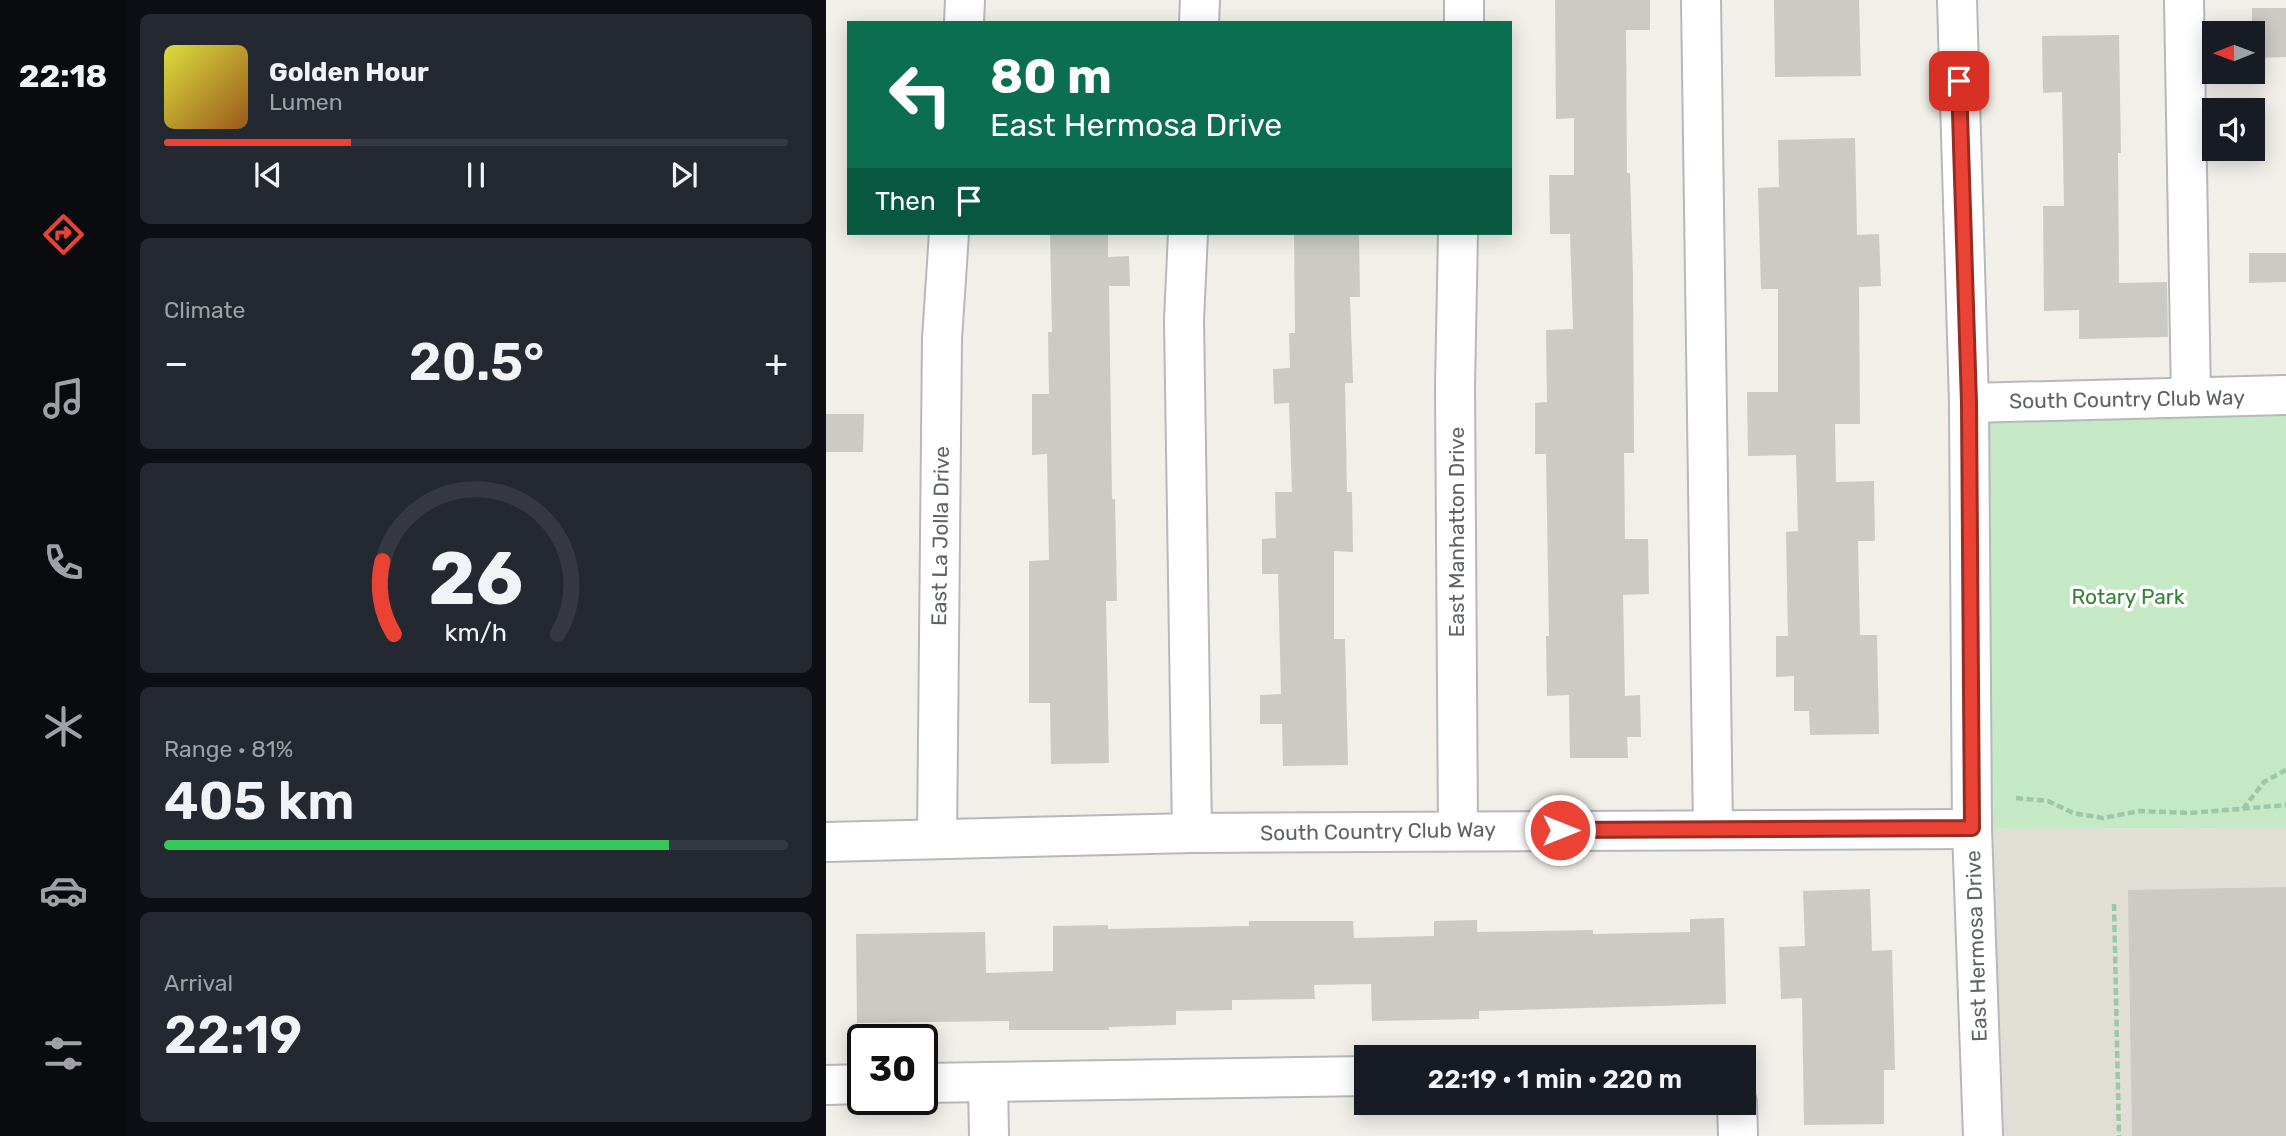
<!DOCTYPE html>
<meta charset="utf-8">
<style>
:root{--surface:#171b24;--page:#242831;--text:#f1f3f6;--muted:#9ea1a6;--line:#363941;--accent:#ea4335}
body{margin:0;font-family:Rubik,sans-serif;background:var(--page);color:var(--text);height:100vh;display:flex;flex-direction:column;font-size:26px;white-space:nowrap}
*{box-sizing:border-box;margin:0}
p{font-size:23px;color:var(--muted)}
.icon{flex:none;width:38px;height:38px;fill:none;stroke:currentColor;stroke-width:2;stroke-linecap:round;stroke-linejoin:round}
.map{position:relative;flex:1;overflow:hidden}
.panel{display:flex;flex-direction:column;gap:14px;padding:14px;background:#0d0f14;width:700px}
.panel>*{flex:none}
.banner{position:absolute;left:21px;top:21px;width:665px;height:214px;border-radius:0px;box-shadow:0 4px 18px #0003;background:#0b6e4f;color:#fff;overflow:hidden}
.needle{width:46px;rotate:269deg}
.tools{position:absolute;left:1376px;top:21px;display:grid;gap:14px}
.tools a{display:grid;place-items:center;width:63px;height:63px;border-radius:0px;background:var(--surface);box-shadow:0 4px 18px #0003;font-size:35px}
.speed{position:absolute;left:21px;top:1024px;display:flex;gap:14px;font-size:35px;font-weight:700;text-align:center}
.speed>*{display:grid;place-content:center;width:91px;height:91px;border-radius:50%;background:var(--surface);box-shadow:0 4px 18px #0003;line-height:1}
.speed .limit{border:4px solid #111;border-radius:10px;background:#fff;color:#111}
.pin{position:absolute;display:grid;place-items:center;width:60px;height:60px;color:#fff;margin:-30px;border-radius:14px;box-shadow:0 4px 10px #0006}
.me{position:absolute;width:77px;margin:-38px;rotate:90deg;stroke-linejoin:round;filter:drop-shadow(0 0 5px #0008)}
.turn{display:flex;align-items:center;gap:24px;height:147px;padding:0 28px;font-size:32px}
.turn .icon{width:91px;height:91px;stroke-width:2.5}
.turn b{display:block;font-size:49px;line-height:60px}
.then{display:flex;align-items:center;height:66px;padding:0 28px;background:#0003;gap:14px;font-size:26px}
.big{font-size:52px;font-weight:600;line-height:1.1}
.panel .widget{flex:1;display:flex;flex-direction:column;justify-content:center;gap:10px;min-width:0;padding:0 24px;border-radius:10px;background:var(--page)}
.panel .dial{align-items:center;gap:0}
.dial svg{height:182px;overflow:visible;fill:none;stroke:var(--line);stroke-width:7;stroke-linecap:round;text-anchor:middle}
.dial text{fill:var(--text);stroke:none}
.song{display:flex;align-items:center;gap:21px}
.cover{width:84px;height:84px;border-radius:10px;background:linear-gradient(135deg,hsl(60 70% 55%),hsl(30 70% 35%))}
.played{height:7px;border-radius:4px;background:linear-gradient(90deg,var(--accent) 30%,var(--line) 30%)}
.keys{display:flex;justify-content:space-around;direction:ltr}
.heat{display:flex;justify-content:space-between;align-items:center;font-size:38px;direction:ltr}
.charge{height:10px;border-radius:5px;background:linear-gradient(90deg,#34c759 81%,var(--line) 0)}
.trip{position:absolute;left:528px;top:1045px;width:402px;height:70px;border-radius:0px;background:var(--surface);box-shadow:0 4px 18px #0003;font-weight:600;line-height:70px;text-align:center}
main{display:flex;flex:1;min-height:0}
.tab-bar{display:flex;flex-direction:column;width:126px;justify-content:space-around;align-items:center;background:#090b0e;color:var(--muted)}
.tab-bar .icon{width:49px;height:49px}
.tab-bar .active{color:var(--accent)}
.tab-bar b{font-size:32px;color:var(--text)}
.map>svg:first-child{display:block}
.education{fill:#e1ded6}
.green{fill:#c5e8c5}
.building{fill:#cccac5}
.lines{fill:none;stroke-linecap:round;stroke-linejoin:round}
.minor-casing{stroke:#b5b8bc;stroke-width:42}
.path{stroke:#9cc7a9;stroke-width:4.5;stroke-dasharray:7 3.5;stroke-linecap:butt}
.minor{stroke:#fff;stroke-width:38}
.route-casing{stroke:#982c22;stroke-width:18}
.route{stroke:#ea4335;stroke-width:12}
.labels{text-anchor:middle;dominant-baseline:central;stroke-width:7;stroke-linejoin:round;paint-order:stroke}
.street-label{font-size:21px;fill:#5f6368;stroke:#fff}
.park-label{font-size:21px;fill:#348238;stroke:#fff}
</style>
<main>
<nav class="tab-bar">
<b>22:18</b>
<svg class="icon active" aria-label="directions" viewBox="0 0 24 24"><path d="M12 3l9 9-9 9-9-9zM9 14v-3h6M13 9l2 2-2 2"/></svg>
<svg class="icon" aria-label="music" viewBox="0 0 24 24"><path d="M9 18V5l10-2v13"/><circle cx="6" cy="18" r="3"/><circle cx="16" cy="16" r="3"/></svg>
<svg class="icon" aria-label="phone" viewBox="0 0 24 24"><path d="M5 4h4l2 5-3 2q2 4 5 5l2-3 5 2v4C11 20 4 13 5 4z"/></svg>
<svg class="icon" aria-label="climate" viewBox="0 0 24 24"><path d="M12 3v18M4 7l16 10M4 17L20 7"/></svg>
<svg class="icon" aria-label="car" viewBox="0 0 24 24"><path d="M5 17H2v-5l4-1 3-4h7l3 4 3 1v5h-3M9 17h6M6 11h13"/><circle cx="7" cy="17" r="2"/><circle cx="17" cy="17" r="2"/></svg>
<svg class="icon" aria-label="filters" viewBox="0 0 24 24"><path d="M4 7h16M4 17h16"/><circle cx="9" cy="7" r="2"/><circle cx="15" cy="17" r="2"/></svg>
</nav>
<section class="panel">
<div class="widget">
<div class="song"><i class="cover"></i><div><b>Golden Hour</b><p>Lumen</p></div></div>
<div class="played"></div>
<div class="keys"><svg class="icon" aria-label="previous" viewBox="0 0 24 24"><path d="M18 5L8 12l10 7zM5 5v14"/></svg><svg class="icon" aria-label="pause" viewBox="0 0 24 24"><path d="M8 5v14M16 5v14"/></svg><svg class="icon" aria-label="next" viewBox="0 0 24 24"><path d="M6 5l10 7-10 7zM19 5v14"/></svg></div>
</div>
<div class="widget"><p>Climate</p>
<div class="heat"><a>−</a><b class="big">20.5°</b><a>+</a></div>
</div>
<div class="widget dial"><svg viewBox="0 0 100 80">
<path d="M14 69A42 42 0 1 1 86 69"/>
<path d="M14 69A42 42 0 0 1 9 37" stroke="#ea4335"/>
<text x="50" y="56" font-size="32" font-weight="700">26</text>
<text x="50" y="72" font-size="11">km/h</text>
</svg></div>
<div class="widget"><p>Range · 81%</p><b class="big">405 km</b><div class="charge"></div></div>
<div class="widget"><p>Arrival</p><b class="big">22:19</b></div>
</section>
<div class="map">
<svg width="1460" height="1136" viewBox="0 0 1460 1136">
<rect width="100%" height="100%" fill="#f1efe8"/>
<!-- education -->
<polygon class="education" points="1460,828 1460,1136 1157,1136 1146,829"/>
<!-- green -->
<polygon class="green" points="1143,403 1460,408 1460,828 1146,829"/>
<!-- building -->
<g class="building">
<polygon points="729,0 824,0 824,30 800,30 801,173 804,173 807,277 808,453 798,453 799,539 822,539 823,594 797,595 799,696 814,695 815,737 801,737 802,758 744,758 743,695 721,696 720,636 723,636 720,454 709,454 709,403 721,402 720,330 747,329 744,234 724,234 723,175 748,175 748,118 730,119"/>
<polygon points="948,0 1033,0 1035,76 949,77"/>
<polygon points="1426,8 1460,8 1460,57 1426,58"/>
<polygon points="1293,35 1295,153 1292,153 1293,283 1341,282 1342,337 1253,339 1253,310 1218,311 1217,206 1238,206 1236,92 1217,93 1216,36"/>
<polygon points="1029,138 1031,235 1053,234 1055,286 1033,287 1034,424 1009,424 1010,482 1048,481 1049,541 1032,541 1034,635 1051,635 1053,734 984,735 983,711 968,711 968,676 950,677 950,636 962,636 960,532 972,531 970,455 922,456 921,392 952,392 952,289 935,289 932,188 953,187 952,140"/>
<polygon points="224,233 282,233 282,257 303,256 304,286 283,286 286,499 289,499 291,601 280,601 283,763 225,764 224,703 203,703 203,561 223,560 221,454 206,455 206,394 223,394 222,332 226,332"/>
<polygon points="468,233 533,233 534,297 524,297 527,383 519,383 521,492 526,492 527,552 508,551 508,639 519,639 522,765 457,766 456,724 434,724 434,695 455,694 452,574 436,574 436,539 450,538 449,492 466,492 463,403 448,404 447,369 464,368 463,333 469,333"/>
<polygon points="1423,253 1460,253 1460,282 1423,283"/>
<polygon points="0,414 38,414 37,452 0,452"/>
<polygon points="1460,887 1460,1136 1306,1136 1302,890"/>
<polygon points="1044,889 1046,951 1066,950 1069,1070 1058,1070 1058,1124 978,1125 976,998 955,999 953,947 979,946 977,891"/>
<polygon points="898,918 900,1004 653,1011 653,1019 546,1021 545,984 488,985 489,999 406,1000 406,1010 350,1011 350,1025 283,1027 283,1030 183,1030 183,1021 31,1023 30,934 159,932 160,973 227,971 227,926 282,925 282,929 423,926 423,921 527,921 528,938 608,936 608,921 651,920 651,932 767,930 767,934 864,932 864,919"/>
</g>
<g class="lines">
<defs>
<g id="minor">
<polyline points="875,0 887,829"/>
<polyline points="1131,0 1143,403 1146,829 1157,1136"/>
<polyline points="1358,0 1365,397"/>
<polyline points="138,23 139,0"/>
<polyline points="373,23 374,0"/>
<polyline points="638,23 638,0"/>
<polyline points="362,233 358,320 366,833"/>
<polyline points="1143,403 1460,395"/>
<polyline points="632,830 629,386 632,233"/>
<polyline points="111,839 116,339 123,233"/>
<polyline points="0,842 366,833 1146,829"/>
<polyline points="162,1082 163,1136"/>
<polyline points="96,1083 541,1076"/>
<polyline points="0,1085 37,1084"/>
<polyline points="911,1102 912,1136"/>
</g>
</defs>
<!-- minor casing -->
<use href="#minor" class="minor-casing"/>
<!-- path -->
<g class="path">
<polyline points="1190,798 1222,801 1247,813 1277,818 1313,811 1364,813 1460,805"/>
<polyline points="1417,809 1438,782 1460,770"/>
<polyline points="1288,904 1293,1136"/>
</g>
<!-- minor -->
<use href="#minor" class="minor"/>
</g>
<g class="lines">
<defs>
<polyline id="route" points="734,830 1146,828 1143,403 1133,81"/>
</defs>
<!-- route casing -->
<use href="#route" class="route-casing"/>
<!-- route -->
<use href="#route" class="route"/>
</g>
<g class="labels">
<!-- street labels -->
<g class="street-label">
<text transform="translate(1301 399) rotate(-1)">South Country Club Way</text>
<text transform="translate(630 532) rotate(-90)">East Manhatton Drive</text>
<text transform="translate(114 536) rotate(-89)">East La Jolla Drive</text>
<text transform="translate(552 831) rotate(-1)">South Country Club Way</text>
<text transform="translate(1150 946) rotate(-92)">East Hermosa Drive</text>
</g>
<!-- park labels -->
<g class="park-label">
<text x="1302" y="596">Rotary Park</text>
</g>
</g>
</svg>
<div class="tools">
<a><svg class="needle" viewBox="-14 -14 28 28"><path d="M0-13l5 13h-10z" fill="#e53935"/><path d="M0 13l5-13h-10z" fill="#9ea1a6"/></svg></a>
<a><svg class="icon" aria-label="sound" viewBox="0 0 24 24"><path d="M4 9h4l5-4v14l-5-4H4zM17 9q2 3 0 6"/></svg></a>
</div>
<div class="speed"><div class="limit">30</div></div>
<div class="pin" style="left:1133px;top:81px;background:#d93025"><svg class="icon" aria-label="arrive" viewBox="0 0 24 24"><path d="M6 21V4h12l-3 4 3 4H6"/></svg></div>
<svg class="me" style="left:734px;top:830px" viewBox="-20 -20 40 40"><circle r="17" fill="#ea4335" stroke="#fff" stroke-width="3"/><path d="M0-11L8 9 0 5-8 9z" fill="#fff"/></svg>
<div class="trip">22:19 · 1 min · 220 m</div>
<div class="banner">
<div class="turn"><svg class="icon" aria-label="left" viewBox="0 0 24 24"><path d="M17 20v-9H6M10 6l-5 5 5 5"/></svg><div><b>80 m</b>East Hermosa Drive</div></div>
<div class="then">Then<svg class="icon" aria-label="arrive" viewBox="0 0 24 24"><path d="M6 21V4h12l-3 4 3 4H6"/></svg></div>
</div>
</div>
</main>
